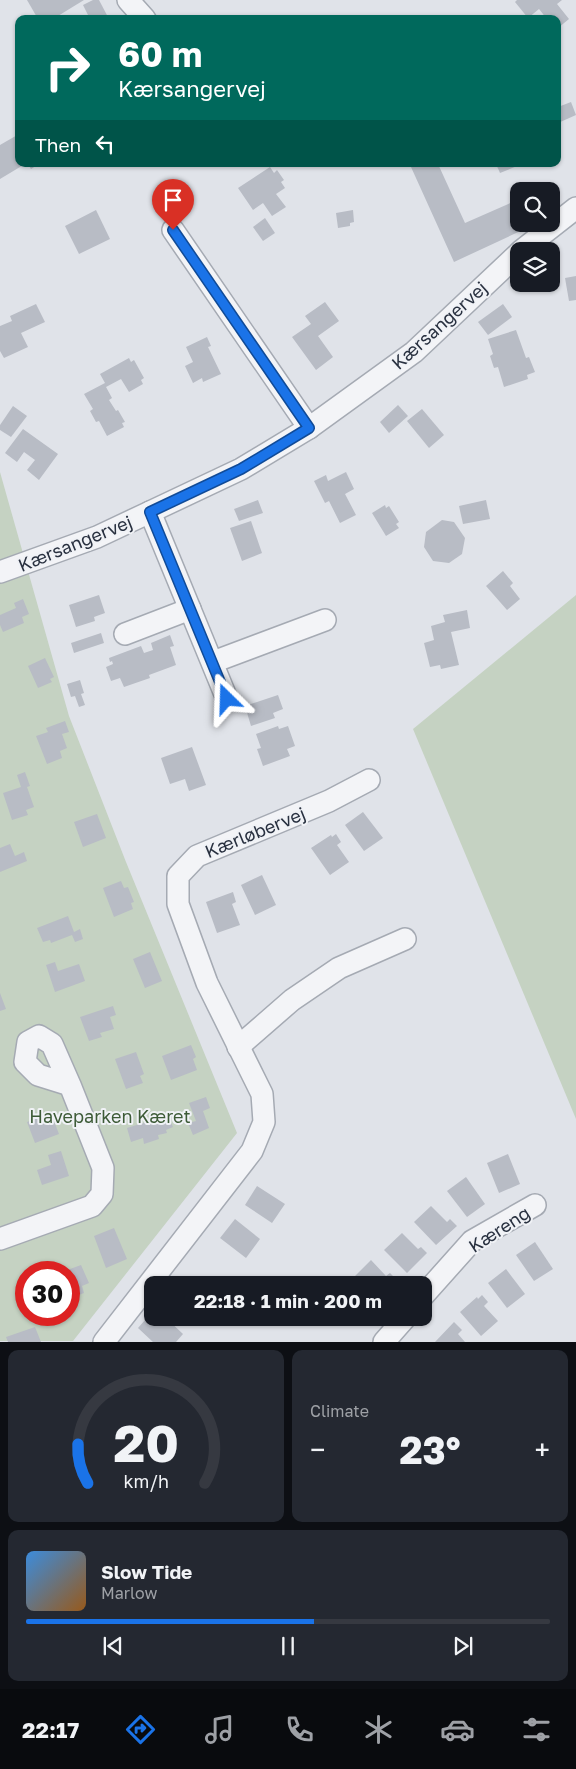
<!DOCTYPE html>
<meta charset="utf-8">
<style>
:root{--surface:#171b24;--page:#242831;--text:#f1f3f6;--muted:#9ea1a6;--line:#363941;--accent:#1a73e8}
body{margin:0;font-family:"Golos Text",sans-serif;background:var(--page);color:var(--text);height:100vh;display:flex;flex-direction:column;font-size:19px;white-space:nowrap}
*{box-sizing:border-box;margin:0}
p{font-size:16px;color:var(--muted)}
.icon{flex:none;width:28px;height:28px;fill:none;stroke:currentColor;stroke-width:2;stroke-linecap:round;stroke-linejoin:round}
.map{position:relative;height:1342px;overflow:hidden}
.sheet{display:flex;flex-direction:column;gap:8px;padding:8px;background:#0d0f14;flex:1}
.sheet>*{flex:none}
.top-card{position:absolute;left:15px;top:15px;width:546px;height:152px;border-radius:10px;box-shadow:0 1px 4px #0004;background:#00695c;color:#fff;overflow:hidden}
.controls{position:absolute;left:510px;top:182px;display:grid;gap:10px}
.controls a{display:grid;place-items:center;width:50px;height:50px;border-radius:10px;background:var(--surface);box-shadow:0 1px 4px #0004;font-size:25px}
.speed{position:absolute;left:15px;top:1261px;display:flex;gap:10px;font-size:25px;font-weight:700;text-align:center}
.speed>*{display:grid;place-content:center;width:65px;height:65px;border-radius:50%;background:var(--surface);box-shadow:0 1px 4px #0004;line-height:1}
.speed .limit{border:8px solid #d22;background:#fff;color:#111}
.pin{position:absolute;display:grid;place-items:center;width:42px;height:42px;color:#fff;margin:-51px -21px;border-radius:50% 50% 50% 0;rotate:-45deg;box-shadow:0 0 5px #0007}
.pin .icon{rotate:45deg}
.me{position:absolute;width:55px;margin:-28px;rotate:338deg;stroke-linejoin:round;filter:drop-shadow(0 0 4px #0008)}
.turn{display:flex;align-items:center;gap:18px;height:105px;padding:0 20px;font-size:22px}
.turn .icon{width:65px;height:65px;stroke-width:2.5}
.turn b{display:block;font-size:35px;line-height:42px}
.then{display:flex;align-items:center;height:48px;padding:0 20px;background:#0003;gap:10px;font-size:19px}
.big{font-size:38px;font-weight:700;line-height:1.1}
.sheet .card{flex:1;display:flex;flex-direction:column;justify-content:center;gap:8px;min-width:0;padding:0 18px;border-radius:10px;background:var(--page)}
.sheet .dial{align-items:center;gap:0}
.dial svg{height:130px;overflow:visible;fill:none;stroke:var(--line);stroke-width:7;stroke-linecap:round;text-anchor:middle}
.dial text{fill:var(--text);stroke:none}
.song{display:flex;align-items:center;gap:15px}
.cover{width:60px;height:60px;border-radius:8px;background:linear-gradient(135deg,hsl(210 70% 55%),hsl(30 70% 35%))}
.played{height:5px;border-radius:2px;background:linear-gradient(90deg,var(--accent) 55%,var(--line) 55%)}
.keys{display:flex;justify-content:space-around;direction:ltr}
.heat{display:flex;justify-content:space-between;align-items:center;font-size:28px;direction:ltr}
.sheet .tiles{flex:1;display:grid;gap:8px;grid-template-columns:1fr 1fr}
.card:last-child{grid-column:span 2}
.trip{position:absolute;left:144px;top:1276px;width:288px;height:50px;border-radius:10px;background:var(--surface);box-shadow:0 1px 4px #0004;font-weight:700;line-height:50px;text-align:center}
.dock{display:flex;height:80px;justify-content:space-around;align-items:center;background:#090b0e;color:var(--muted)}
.dock .icon{width:35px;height:35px}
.dock .current{color:var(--accent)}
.dock b{font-size:22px;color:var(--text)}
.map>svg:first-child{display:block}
.green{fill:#c5d2c2;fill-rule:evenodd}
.building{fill:#b8bcc5}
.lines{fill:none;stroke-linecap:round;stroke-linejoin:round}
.street-casing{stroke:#a5aab3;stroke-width:24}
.street{stroke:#f3f4f7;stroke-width:21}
.route-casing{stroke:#114b97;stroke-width:12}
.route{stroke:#1a73e8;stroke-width:9}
.labels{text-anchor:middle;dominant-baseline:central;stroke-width:4;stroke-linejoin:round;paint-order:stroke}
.street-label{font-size:18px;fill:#293140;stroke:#f0f2f6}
.park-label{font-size:18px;fill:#3d5b37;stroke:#f0f2f6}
</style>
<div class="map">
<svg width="576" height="1342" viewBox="0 0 576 1342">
<rect width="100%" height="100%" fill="#e0e3e9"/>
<!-- green -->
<g class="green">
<path d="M0,472L69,716L126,862L237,1133L73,1341H0ZM26,1272H69V1315H26Z"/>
<polygon points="576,595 576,1119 413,729"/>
</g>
<!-- building -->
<g class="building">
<polygon points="27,0 84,0 53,19 38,19"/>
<polygon points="93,0 99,0 109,19 90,19 83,5"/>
<polygon points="517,0 562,0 557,4 569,19 558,28 558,19 547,19 539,9 528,18 515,2"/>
<polygon points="571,102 576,115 558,123 558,107"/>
<polygon points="19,134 19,164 25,164 0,179 0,145"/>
<polygon points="28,164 39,164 31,169"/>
<polygon points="418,164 438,164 465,223 515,201 519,209 519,224 525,224 527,228 454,262 411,167"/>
<polygon points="496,164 522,164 500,173"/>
<polygon points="270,167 274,173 277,170 284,180 281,182 285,188 276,194 286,207 272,216 263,203 253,210 238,188"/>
<polygon points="96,210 110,239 79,254 65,226"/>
<polygon points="353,210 354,222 350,223 350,226 338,228 336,213"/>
<polygon points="265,218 275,233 263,241 253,227"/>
<polygon points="576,276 576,300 569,301 565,278"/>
<polygon points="325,302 339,321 318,336 333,357 316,370 292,337 311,324 305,316"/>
<polygon points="36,304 45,322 21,333 28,347 4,358 0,351 0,326 12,321 10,316"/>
<polygon points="503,304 512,317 488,335 478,322"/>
<polygon points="516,330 526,358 529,357 535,372 527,375 528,379 504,387 498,367 494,368 490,356 493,354 488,339"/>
<polygon points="207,337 211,346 208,347 221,374 203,382 202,378 193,383 185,366 193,362 186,347"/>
<polygon points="129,358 131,362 134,360 144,378 141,380 143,384 129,392 121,379 106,387 112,398 109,400 116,411 118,410 125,422 122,423 124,427 107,436 99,421 96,422 90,411 93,409 84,394 105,383 100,374"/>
<polygon points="398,405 408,416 389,433 380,422"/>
<polygon points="13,406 27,416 11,437 0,430 0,425"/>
<polygon points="422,409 444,435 429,448 407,421"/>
<polygon points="23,429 58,454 39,480 27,470 35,460 24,452 17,462 5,453"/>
<polygon points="346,472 354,489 345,494 356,515 340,523 329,501 325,503 314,481 326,475 328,481"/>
<polygon points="258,500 263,513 239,521 234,509"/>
<polygon points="486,500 490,519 463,524 459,506"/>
<polygon points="385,505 386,508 389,506 399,522 396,524 399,528 386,536 372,513"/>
<polygon points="442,520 454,522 465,538 462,554 449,563 433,561 424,547 426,532"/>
<polygon points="251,521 262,553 242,561 230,528"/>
<polygon points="503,571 513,583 510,586 520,599 507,610 486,586"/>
<polygon points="99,595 105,613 94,617 95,621 76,627 69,605"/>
<polygon points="23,599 29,614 22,617 24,623 3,632 0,625 0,615 16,608 14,603"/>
<polygon points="467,610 470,628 451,632 459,665 441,669 440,665 430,667 424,643 434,640 431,626 445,622 443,615"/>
<polygon points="101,633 104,643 74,653 71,643"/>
<polygon points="170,635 174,646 170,647 176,665 149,675 150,678 124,687 120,678 111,681 106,667 113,664 112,661 110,662 109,658 141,646 144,653 153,650 151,643"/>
<polygon points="45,658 54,677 50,679 52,682 38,688 28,666"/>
<polygon points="80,680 84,693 81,694 85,705 79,707 75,696 71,697 67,684"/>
<polygon points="278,695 283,709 273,713 275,718 251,726 245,706"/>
<polygon points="65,721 69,732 62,734 67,748 60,751 62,758 47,764 36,736 48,732 46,728"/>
<polygon points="278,726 279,729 288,726 295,746 287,749 290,756 263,766 257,749 261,748 256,734"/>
<polygon points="192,747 206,785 189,791 185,779 170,784 161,758"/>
<polygon points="25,772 30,786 27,787 34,807 26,810 28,815 12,820 3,793 21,787 17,775"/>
<polygon points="363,812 383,838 364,851 345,825"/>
<polygon points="97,814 106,838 83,847 74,822"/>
<polygon points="336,834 341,842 337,845 349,862 330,875 311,848 331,835 332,837"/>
<polygon points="10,844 15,856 24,852 27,861 0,872 0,848"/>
<polygon points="262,875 276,905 255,915 241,885"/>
<polygon points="121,881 124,888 128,887 134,902 131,903 133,909 114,917 103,888"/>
<polygon points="233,892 236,902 232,904 240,925 217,933 206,902"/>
<polygon points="68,916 74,932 80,929 83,939 75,942 72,935 51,943 50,940 43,942 37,928"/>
<polygon points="150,952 162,981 145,988 133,959"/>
<polygon points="55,962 58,971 79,964 85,981 55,992 46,965"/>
<polygon points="0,993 6,1009 0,1011"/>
<polygon points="113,1006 116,1015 110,1017 114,1029 100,1033 102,1037 89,1041 80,1017"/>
<polygon points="191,1045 196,1057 193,1059 197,1070 171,1080 162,1056"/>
<polygon points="136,1052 144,1074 140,1076 143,1083 126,1089 115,1059"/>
<polygon points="206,1097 210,1108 203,1111 209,1128 193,1135 188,1123 196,1121 189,1103"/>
<polygon points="52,1116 59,1134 35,1143 27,1122 40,1117 41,1120"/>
<polygon points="162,1117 164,1122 170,1120 173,1127 166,1130 167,1133 158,1135 159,1139 144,1144 143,1138 131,1142 127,1128"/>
<polygon points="61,1151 69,1176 42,1185 37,1170 51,1165 48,1155"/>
<polygon points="508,1154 520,1184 499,1193 487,1163"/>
<polygon points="466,1177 485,1204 467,1217 447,1191"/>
<polygon points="257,1186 285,1204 272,1223 245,1205"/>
<polygon points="431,1206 447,1222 450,1219 457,1226 436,1245 414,1222"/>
<polygon points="235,1219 260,1239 246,1258 220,1238"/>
<polygon points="114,1228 127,1259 106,1268 94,1236"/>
<polygon points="402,1233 418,1249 421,1247 427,1253 407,1273 384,1250"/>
<polygon points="535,1242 553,1269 534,1281 516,1255"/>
<polygon points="371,1260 386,1276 390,1273 396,1279 390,1285 362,1285 354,1277"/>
<polygon points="81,1265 89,1283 82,1286 84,1293 79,1295 77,1288 69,1292 69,1272 62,1272"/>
<polygon points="506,1269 525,1294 507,1308 488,1283"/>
<polygon points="482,1295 488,1302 484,1306 498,1321 481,1336 460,1312 477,1297 478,1299"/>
<polygon points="152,1312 152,1318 166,1318 183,1334 176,1342 153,1342 138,1328"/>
<polygon points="454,1322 462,1330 458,1334 465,1342 435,1342"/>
<polygon points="35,1327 41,1342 8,1342 6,1337"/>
</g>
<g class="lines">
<defs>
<g id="street">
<polyline points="128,0 145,19"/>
<polyline points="173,230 309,428"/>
<polyline points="521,251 576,208"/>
<polyline points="150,512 227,699"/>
<polyline points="0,572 97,537 150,512 241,469 309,428 414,352 519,253"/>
<polyline points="125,634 190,609"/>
<polyline points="213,662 325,620"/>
<polyline points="238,1047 292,1000 339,968 405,939"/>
<polyline points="0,1239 92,1206 102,1194 103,1168 70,1085 52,1044 39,1036 28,1042 25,1062 38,1075 70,1085"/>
<polyline points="422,1297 472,1241 535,1205"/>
<polyline points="104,1342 252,1151 264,1122 262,1094 207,983 178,904 178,876 197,856 329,801 369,780"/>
<polyline points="384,1342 405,1318"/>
</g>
</defs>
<!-- street casing -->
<use href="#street" class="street-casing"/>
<!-- street -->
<use href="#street" class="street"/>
</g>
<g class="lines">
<defs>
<polyline id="route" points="173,230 309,428 241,469 150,512 227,699"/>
</defs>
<!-- route casing -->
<use href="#route" class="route-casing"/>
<!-- route -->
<use href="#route" class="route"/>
</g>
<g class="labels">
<!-- street labels -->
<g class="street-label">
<text transform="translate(439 325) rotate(-42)">Kærsangervej</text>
<text transform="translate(75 543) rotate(-22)">Kærsangervej</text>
<text transform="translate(255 832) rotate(-22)">Kærløbervej</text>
<text transform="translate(499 1229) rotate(-33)">Kæreng</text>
</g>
<!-- park labels -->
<g class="park-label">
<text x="110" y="1116">Haveparken Kæret</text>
</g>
</g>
</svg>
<div class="controls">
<a><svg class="icon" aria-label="search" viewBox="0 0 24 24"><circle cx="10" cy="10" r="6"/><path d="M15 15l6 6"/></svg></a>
<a><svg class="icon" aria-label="layers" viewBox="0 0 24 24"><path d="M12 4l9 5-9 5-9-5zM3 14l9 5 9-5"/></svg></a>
</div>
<div class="speed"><div class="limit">30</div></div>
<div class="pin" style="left:173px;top:230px;background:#d93025"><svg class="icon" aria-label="arrive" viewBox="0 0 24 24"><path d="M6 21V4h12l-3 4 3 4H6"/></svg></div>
<svg class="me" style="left:227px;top:699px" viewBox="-20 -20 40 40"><path d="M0-17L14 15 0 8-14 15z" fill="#1a73e8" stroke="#fff" stroke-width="4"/></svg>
<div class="trip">22:18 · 1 min · 200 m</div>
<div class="top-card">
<div class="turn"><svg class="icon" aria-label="right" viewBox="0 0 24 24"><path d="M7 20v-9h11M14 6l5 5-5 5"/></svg><div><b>60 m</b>Kærsangervej</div></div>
<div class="then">Then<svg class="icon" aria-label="left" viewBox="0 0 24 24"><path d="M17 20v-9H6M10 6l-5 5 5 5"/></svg></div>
</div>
</div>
<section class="sheet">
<div class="tiles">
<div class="card dial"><svg viewBox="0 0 100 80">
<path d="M14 69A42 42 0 1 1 86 69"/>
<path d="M14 69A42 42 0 0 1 8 45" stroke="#1a73e8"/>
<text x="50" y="56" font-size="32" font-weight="700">20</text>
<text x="50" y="72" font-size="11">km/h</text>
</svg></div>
<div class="card"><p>Climate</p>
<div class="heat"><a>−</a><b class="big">23°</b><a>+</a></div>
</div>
<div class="card">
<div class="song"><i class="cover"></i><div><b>Slow Tide</b><p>Marlow</p></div></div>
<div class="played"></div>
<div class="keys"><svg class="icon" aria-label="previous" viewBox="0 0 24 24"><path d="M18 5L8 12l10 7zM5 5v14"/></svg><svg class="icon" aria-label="pause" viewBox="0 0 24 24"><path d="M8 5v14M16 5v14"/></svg><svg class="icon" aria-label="next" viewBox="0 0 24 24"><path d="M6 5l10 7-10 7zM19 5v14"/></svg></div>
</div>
</div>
</section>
<nav class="dock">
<b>22:17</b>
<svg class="icon current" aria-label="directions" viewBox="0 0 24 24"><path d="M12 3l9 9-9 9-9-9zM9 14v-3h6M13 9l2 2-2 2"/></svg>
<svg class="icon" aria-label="music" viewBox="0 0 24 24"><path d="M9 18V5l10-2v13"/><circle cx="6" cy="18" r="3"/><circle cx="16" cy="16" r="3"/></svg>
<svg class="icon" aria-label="phone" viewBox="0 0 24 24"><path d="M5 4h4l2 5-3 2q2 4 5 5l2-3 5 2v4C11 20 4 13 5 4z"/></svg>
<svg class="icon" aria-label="climate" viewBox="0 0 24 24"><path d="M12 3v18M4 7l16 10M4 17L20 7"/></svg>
<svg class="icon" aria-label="car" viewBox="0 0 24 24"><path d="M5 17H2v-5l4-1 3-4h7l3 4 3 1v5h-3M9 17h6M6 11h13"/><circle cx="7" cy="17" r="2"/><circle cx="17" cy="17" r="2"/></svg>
<svg class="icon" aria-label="filters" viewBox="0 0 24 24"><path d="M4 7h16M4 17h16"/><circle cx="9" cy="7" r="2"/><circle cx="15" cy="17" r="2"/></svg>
</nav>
